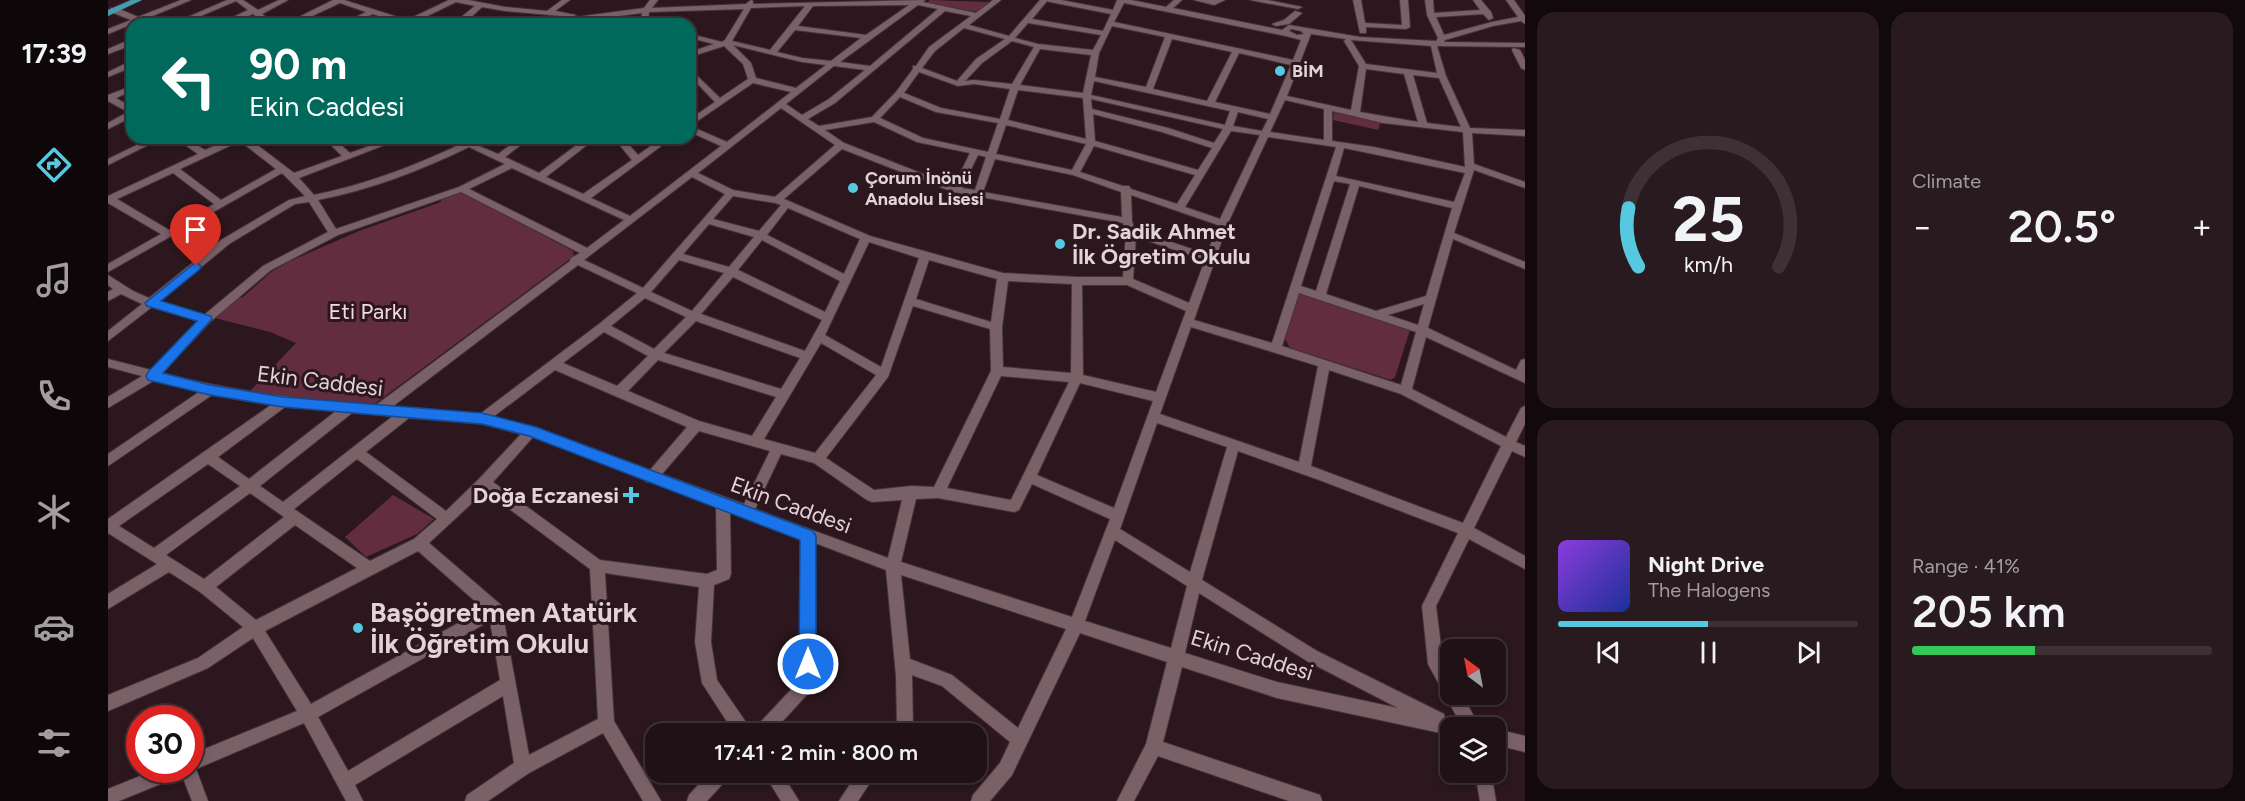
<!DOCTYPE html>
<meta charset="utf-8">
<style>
:root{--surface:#201116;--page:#281a1f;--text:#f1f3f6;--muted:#a29da1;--line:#3d3135;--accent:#56c9e1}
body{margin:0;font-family:Figtree,sans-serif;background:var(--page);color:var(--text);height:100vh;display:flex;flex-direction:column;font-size:22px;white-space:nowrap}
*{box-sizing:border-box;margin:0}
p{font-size:20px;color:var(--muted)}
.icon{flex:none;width:33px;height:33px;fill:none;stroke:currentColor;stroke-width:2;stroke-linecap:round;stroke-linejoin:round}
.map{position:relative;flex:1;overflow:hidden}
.drawer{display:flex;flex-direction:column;gap:12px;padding:12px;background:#12090c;width:720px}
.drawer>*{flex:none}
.banner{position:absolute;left:18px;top:18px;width:570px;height:126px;border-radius:18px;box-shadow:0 3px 9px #0003,0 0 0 2px var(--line);background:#00695c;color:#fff;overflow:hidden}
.needle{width:39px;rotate:328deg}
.buttons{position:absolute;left:1332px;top:639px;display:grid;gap:12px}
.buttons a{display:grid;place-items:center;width:66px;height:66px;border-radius:12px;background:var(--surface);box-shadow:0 3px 9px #0003,0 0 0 2px var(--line);font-size:30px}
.speed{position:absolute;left:18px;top:705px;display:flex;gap:12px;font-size:30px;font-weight:700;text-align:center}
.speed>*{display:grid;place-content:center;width:78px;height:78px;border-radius:50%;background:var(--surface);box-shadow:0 3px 9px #0003,0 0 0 2px var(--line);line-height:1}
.speed .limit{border:9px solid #d22;background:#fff;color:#111}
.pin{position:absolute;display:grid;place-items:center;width:51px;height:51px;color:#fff;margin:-62px -26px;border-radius:50% 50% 50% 0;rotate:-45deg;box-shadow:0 0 6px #0007}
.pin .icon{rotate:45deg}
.me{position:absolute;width:66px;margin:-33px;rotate:0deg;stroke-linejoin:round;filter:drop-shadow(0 0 4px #0008)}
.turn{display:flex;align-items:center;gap:21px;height:126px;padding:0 24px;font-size:27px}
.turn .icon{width:78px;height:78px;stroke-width:2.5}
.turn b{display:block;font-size:42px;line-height:51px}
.big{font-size:45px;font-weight:600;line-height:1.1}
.drawer .widget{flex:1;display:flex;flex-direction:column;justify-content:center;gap:9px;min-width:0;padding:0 21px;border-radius:18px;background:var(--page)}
.drawer .dial{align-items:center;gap:0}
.dial svg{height:156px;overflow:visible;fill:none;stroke:var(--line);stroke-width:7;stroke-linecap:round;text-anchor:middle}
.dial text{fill:var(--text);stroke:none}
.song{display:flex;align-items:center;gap:18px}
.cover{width:72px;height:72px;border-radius:9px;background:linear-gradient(135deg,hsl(270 70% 55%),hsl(230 70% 35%))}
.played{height:6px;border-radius:3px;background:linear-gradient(90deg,var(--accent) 50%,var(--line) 50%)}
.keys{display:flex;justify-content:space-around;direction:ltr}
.heat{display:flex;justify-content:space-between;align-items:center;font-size:33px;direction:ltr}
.charge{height:9px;border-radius:4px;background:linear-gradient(90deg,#34c759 41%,var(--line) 0)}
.drawer .tiles{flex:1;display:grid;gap:12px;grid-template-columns:repeat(2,1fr)}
.trip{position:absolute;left:537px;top:723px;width:342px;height:60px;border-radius:18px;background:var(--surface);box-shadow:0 3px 9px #0003,0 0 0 2px var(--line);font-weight:600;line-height:60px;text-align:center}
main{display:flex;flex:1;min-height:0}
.dock{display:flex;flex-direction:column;width:108px;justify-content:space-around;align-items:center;background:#0d0709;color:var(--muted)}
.dock .icon{width:42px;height:42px}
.dock .active{color:var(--accent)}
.dock b{font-size:27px;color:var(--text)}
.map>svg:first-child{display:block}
.green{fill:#622d3f}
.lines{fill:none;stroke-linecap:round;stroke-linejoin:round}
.minor-casing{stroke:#443539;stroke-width:2}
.major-casing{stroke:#443539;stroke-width:1}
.minor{fill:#7a6168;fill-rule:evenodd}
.major{fill:#479caf;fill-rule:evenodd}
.route{fill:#1a73e8;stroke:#114b97;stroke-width:1.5}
.poi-dot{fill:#56c9e1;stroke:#2b171d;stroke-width:2}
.labels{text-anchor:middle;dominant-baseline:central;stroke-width:6;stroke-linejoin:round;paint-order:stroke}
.far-poi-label{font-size:18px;font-weight:bold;fill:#e2d3d7;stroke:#2b171d;text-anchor:start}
.poi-label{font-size:22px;font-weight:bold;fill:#e2d3d7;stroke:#2b171d;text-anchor:start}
.park-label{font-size:22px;fill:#f2dae0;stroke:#2b171d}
.street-label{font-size:22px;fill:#e2d3d7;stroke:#2b171d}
.near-poi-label{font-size:27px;font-weight:bold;fill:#e2d3d7;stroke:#2b171d;text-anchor:start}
</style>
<main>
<nav class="dock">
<b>17:39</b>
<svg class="icon active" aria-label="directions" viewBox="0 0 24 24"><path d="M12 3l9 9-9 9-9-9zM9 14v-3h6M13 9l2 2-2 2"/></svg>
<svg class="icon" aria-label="music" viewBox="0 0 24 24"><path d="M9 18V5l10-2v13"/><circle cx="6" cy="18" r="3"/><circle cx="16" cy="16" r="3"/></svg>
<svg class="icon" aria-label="phone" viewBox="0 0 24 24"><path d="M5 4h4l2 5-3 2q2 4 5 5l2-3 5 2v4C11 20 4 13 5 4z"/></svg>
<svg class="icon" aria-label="climate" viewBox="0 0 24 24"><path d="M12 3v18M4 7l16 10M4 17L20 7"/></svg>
<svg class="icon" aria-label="car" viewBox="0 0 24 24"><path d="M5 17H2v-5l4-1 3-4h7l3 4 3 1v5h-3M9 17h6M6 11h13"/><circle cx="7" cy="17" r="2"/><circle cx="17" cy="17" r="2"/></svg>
<svg class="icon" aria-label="filters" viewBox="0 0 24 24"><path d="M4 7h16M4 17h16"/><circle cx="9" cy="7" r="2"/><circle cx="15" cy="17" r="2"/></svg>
</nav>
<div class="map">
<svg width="1417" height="801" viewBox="0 0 1417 801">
<rect width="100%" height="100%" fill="#2b171d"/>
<!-- green -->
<g class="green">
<polygon points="822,0 882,2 870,12 819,3"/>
<polygon points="1226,110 1273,121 1270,130 1225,120"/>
<polygon points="349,192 359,195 465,251 466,256 265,405 202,402 140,393 188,343 162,332 107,318 126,299 135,297 163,272 182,261 251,231 333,202 333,198"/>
<polygon points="1191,293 1302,330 1287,377 1283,380 1182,348 1177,339"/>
<polygon points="285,495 326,519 309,534 258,557 237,537"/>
</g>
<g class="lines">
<defs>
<g id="minor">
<polygon points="73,0 83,0 35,20 35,23 24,24 0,34 0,29 23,20 3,12 3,8 9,8 30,17"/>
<polygon points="119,0 135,0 150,10 171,0 180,0 154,14 167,24 158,24 145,14 121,24 111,24 140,10 128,1 74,24 64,24"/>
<polygon points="225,0 236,0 299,20 341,0 360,0 397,7 439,11 454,0 462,0 447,11 468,15 464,17 397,11 374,7 359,21 359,24 351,24 352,18 367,6 348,2 303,24 293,24 265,14 244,24 234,24 258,12 232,3 187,24 177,24"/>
<path d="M542,0H550L544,8L638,4L643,0L645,1V4L817,0L815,2L868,13L885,0H893L861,25L901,36L932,0H953L1005,10L1009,0H1023L1058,7L1066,0H1074L1065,8L1174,30L1181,25L1252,37L1328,41L1330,38L1319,15L1317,0H1325L1326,13L1372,10L1365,0H1373L1383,12L1385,18L1381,20L1375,14L1328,17L1336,35L1384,22L1410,17L1398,0H1406L1417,16V24L1413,21L1385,26L1337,40L1336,42L1417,43V47L1329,46L1338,76L1362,128L1417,130V136L1364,133L1366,164L1417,182V188L1366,170L1346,233L1417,262V269L1345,239L1320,328L1408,370L1413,360L1417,359V383L1318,337L1304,389L1398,437L1413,408L1417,406V424L1408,442L1417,446V457L1404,451L1366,528L1417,556V569L1361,539L1328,606L1335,662L1342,675V694H1354L1372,728H1355L1320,664L1314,606L1350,533L1214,481L1130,451L1094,580L1209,651L1336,714L1337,718L1351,722L1353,728H1342V735L1169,698L1074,667L1055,742L1206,793L1212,795L1214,801H1181L1050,756L1026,801H1009L1038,744L1059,662L972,633L904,775L882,801H863L865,795L892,763L902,742L834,686L804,675L805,727L802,734H784L789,725L788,676L778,570L707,543L708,683L705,688L663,734H627L594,683L587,642L591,587L497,573L506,721L553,801H535L495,733L421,773L380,801H357L359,795L406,763L395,696L247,785L255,801H238L196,723L88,769L100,801H84L73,773L72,776L11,801H0V789L47,770H82V755L189,711L145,638L100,668L0,711V695L90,658L135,627L92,592L61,572L0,609V594L49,564L0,533V519L163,405L104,395L0,466V454L91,392L47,380L0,408V397L34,376L0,367V359L43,370L90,321L44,307L0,341V331L34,304L13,294L0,301V292L5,289L0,285V275L25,291L41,298L113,240L181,200L197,196L174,173L0,272V264L53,234L0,203V196L90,154L67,138H77L97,150L124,138H140L186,173L234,156L216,138H225L242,153L283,138H295L191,178L206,195C256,185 307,166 353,144L336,138C356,138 371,146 390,154L412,138H422L397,157L431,173L478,138H488L438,177L475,194L524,160L506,138H515L530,155L554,138H564L483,198L522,216L613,146L582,132V126L619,142L683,92L645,83L582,126V119L607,102L582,76V69L612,98L640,79L635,64L616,46L582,57V52L606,44L582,38V34L614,42L617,40L636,9L541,12L540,24H532L534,13L448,24H427L431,22L536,8ZM939,1L942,2L1003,14L995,31L924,19ZM1016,3L1178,36L1193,40L1185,60L1006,22ZM801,5L758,35L690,26L705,6ZM810,5L830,9L762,66L732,62ZM697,6L662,50L624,41L643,8ZM837,11L863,16L821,47L808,66H805V69L788,92L764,117L711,126L700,119L727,103ZM920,23L993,35L985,50L930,44L907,38ZM1004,26L1057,37L1038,87L987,77L991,53ZM856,28L897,39L868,59L849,81L814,68L827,51ZM1183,29L1193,31L1196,34L1189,35L1181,31ZM687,30L753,38L723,61L694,58L669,52ZM1203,34L1238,39L1236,41L1251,66L1243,110L1179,96ZM1064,39L1124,52L1099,101L1045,89ZM1243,40L1323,46L1329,73L1258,64ZM904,41L926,47L904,84L866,80L857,81L874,63ZM625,45L694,62L718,65L688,88L648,78L643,63ZM932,49L983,55L975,93L912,85ZM1131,53L1183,65L1162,114L1107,102ZM726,66L757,70L721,99L694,115L678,104ZM1258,69L1296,74L1310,122L1252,112ZM811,72L850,86L866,84L902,89L892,119L833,108L796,93ZM1305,75L1331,78L1353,127L1319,123ZM986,81L1122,111L1117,125L983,95ZM910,90L975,98L978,139L900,120ZM792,97L828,112L890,123L880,152L815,138L772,118ZM983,99L1115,129L1106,143L1060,128L984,109ZM1177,100L1216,109V140L1162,132ZM673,108L727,145L667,197L625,190L590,173ZM1224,111L1275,123L1355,132L1357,167L1266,147L1224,141ZM1130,112L1160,119L1154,131L1125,126ZM985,114L1054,132L1104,148L1090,170L987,141ZM766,122L809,142L862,153L846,186L736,143L717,130ZM898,125L978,144L964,170L888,154ZM1123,131L1152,135L1112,219L1077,207ZM1160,137L1228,147L1164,343L1086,320L1120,223ZM132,141L168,169L113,200L72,169ZM986,146L1087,175L1069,204L1023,189L1021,186H1015L972,172ZM361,147L397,164L351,187L228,229L210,200C261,190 314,170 361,147ZM1236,148L1357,173L1346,202L1228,176ZM734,149L845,192L1015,223L1018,232L1015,277H969L895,273L762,236L676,199ZM870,155L878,157L867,190L854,188ZM887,159L965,175L1013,192L1014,217L875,192ZM404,168L516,220L479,248L361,189ZM65,173L106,204L61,230L9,199ZM584,177L617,194L535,288L476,260ZM1226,181L1242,184L1208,291L1193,286ZM1251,186L1344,208L1318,296L1268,311L1218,294ZM353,192L472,253L463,258L462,261L268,405C193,399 127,392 54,373L102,322L163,270L230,235ZM1023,195L1110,225L1099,254L1027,230L1024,221ZM625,196L667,203L673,205L651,231L605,219ZM201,202L220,232L155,266L96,315L51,302L121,244L187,204ZM680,208L752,239L736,274L659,235ZM601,224L646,237L621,267L575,254ZM1028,237L1097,260L1081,303L1025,279ZM654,240L732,281L717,312L630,270ZM761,242L811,258L773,367L717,335ZM571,260L616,273L584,311L543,292ZM821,260L889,279L883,322L808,299ZM470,265L529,293L491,324L372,414L284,407ZM625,277L714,320L697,351L593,314ZM900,281L964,284L963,373L895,367L894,327ZM974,285H1019L1078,311L1048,392L975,375ZM1191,293L1308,332L1293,385L1174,346ZM537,298L578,317L546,349L503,326ZM1316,304L1310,325L1280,315ZM805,306L882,329L883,371L826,487L803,486L766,490L718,458L780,377ZM588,321L692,358L673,389L556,353ZM1083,327L1210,366L1191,462L1052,414ZM496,332L540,356L509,386L455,363ZM713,343L768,375L707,453L656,439ZM550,360L668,397L644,436L591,421L520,391ZM447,370L579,427L542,470L427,427L385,417ZM1221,370L1293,394L1393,446L1355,523L1203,466ZM893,376L961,382L903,500L839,488ZM972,383L1045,401L1006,508L929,475ZM177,407L228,411L141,479L110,457ZM244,413L285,416L175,502L152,486ZM301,418L374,424L413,434L371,479L338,511L258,452ZM1049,423L1119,447L1082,572L1012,529ZM591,431L662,451L636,504L554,474ZM425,437L537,479L538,482H546L608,506L609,570L599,574L492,560L385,482ZM673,454L706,463L759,500L764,502L794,500L780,558L647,509ZM249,459L329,519L306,539L262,561L186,509ZM100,464L132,486L46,548L11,526ZM924,484L1002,519L964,617L793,562L808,499L830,498L906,512L911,510ZM377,491L482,569L490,719L421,755L393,605L321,543ZM142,493L176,517L96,579L58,555ZM622,511L633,517L640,518L693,538L692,680L644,731L609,680L603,642L606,585L621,579L623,574ZM187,525L249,568L148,620L108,587ZM1007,540L1079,586L1063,648L977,621ZM310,551L376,609L203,704L157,631ZM793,575L958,629L910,728L844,675L802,659ZM1091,593L1199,661L1290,708L1169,682L1077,653ZM382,621L392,680L240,771L210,717Z"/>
<polygon points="1086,0 1117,0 1106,5"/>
<polygon points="1142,0 1159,0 1194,7 1190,9"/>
<polygon points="1245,0 1253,0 1257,23 1294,25 1292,0 1300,0 1302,27 1298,29 1258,27 1258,33 1252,33"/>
<polygon points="1187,11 1194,13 1181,24 1168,26 1164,24 1176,20"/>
<polygon points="21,40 24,40 24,45 0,54 0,49"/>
<polygon points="1405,48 1412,50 1417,60 1417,70 1413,68 1404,50"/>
<polygon points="21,62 24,62 24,67 0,77 0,72"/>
<polygon points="24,86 24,91 8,98 24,107 24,117 0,129 0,123 20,112 0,101 0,95"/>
<polygon points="43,138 54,138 0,165 0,159"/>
<polygon points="1388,729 1417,736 1417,752 1388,745"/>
<polygon points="602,772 622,772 620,778 599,801 579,801 581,795"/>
<polygon points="655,772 673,772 691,801 673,801"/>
<polygon points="750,772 769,772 750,801 731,801"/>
<polygon points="1367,772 1383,772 1388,801 1372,801"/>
</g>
<polygon id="major" points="23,0 34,0 0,16 0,10"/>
</defs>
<!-- minor casing -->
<use href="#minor" class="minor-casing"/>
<!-- major casing -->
<use href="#major" class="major-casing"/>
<!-- minor -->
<use href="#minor" class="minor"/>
<!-- major -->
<use href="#major" class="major"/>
</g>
<!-- route -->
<polygon class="route" points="88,262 93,266 92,269 53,301 103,316 104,319 55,373 102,385 175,397 374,413 428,427 705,531 708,536 708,664 706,671 700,673 693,671 691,664 692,540 421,436 374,424 175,407 102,395 40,380 38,376 40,372 89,321 39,306 37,303"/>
<!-- markers -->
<g class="poi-dot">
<circle cx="1172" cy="71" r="6"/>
<circle cx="745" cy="188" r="6"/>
<circle cx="952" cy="244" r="6"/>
<path d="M520 486h6v6h6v6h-6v6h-6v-6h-6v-6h6z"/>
<circle cx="250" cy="628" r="6"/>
</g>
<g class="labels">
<!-- far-poi labels -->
<g class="far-poi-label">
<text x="1184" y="71">BİM</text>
<text x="757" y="178">Çorum İnönü<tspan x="757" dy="21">Anadolu Lisesi</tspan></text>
</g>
<!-- poi labels -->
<g class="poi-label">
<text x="964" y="231">Dr. Sadik Ahmet<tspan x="964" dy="25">İlk Ögretim Okulu</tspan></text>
<text x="511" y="495" text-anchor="end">Doğa Eczanesi</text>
</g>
<!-- park labels -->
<g class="park-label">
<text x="260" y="311">Eti Parkı</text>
</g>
<!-- street labels -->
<g class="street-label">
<text transform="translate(212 381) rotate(7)">Ekin Caddesi</text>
<text transform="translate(683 505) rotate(20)">Ekin Caddesi</text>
<text transform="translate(1144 655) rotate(17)">Ekin Caddesi</text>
</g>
<!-- near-poi labels -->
<g class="near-poi-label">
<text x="262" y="612">Başögretmen Atatürk<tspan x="262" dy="31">İlk Öğretim Okulu</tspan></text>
</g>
</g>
</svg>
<div class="buttons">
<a><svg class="needle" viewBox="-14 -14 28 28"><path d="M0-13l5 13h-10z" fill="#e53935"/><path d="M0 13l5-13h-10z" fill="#a29da1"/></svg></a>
<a><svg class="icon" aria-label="layers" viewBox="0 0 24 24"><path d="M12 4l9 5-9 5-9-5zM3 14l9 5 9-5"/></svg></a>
</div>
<div class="speed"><div class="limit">30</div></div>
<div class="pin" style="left:88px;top:266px;background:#d93025"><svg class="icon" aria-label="arrive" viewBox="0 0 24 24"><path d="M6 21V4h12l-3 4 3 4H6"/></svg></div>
<svg class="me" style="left:700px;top:664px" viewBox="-20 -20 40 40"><circle r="17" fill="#1a73e8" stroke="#fff" stroke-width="3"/><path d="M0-11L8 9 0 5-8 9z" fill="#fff"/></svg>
<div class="trip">17:41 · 2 min · 800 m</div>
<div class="banner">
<div class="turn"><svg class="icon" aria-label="left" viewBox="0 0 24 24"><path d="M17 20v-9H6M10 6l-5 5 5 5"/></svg><div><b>90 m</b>Ekin Caddesi</div></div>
</div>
</div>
<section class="drawer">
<div class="tiles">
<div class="widget dial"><svg viewBox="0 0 100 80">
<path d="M14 69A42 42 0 1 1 86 69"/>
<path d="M14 69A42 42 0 0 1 9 39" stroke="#56c9e1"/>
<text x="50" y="56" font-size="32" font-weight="700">25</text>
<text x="50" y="72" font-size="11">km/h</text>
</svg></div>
<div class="widget"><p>Climate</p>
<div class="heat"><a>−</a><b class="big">20.5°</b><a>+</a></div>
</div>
<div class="widget">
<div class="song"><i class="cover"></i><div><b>Night Drive</b><p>The Halogens</p></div></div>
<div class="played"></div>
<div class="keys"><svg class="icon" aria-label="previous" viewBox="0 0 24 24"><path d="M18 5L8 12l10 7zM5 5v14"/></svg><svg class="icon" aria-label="pause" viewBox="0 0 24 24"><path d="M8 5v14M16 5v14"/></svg><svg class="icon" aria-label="next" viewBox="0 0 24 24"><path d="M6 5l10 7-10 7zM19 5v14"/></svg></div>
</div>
<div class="widget"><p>Range · 41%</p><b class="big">205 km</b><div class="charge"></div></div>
</div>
</section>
</main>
